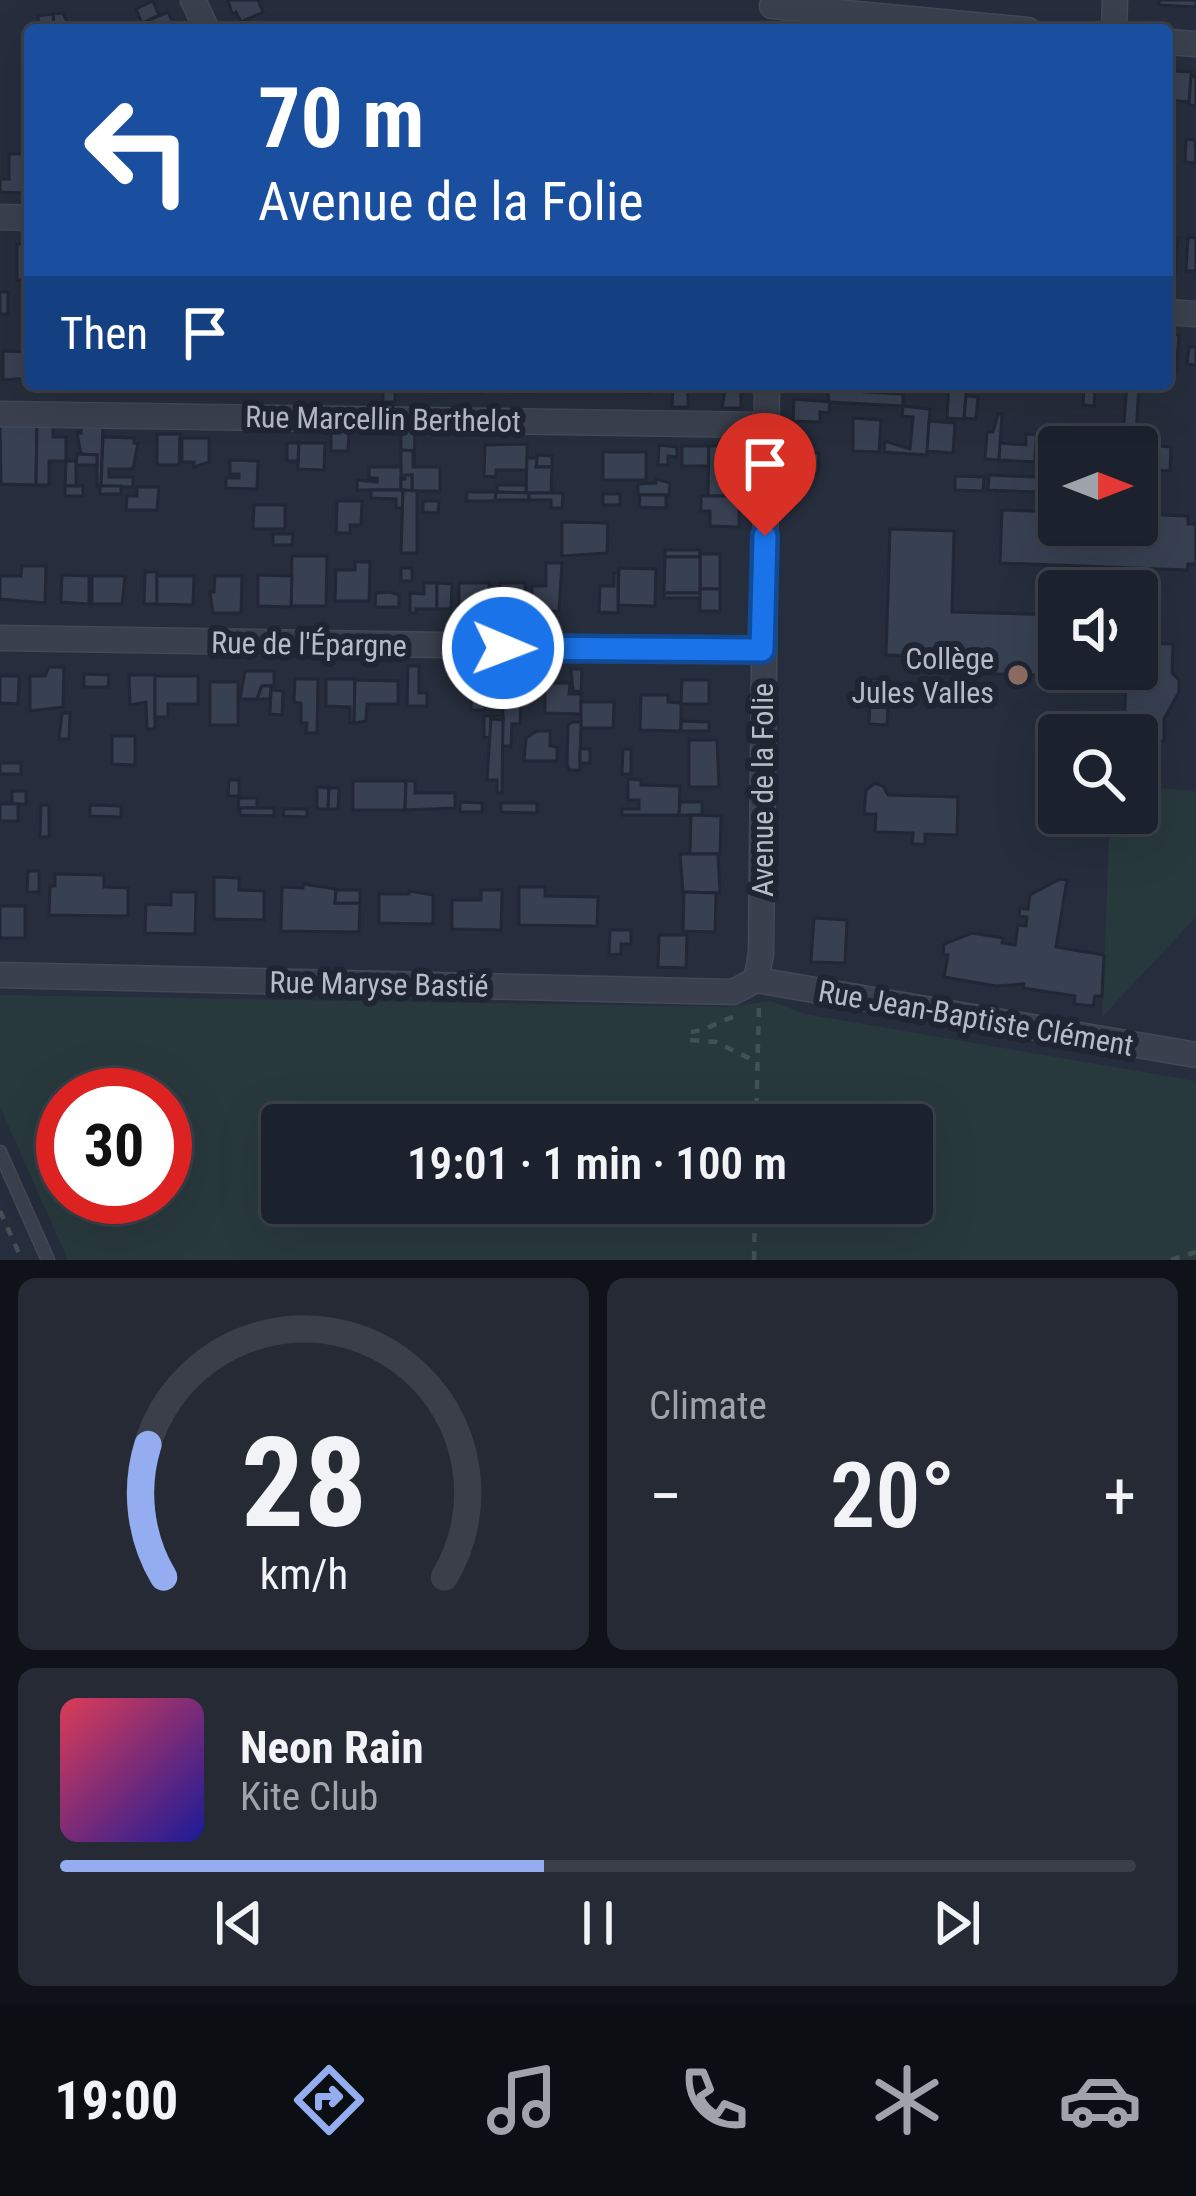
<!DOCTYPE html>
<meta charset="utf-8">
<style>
:root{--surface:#1c222d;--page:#252a35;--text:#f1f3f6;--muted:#a0a4aa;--line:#3a3f49;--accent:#93adf0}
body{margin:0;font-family:"Roboto Condensed",sans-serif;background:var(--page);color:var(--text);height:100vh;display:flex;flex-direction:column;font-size:45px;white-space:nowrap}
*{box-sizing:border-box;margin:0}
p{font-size:39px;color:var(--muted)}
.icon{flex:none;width:66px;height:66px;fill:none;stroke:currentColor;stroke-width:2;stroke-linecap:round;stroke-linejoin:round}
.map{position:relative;height:1260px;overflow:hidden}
.details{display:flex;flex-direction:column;gap:18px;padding:18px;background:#0f1319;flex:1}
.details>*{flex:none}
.hud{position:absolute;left:24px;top:24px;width:1149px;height:366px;border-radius:12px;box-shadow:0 12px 48px #0002,0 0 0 3px var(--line);background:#1a4fa0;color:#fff;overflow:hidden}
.needle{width:78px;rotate:90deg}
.buttons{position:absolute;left:1038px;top:426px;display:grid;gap:24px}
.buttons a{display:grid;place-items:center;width:120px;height:120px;border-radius:12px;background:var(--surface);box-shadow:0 12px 48px #0002,0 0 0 3px var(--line);font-size:60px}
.speed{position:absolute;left:36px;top:1068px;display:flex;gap:24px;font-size:60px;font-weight:700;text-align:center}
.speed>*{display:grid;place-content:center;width:156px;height:156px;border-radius:50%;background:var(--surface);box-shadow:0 12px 48px #0002,0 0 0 3px var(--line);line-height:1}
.speed .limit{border:18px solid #d22;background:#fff;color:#111}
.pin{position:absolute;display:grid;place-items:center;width:102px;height:102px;color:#fff;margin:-123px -51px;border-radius:50% 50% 50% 0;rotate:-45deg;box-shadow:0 0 12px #0007}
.pin .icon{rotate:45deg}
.me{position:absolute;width:132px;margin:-66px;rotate:91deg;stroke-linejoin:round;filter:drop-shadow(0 0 9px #0008)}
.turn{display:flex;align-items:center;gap:42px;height:252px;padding:0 36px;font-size:54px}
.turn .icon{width:156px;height:156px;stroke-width:2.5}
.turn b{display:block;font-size:84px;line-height:102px}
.then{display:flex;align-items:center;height:114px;padding:0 36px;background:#0003;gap:24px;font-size:45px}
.big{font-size:90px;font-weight:600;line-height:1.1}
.details .tile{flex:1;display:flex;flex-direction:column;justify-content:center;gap:18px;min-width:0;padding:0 42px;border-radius:18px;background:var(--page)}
.details .dial{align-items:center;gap:0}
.dial svg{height:312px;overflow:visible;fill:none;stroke:var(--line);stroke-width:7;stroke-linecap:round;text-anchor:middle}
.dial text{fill:var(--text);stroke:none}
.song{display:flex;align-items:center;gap:36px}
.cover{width:144px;height:144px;border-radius:18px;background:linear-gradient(135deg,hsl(350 70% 55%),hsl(240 70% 35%))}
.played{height:12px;border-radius:6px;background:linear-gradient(90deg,var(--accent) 45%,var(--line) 45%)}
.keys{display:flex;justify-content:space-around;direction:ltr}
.heat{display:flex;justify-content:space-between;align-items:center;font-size:66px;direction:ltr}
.details .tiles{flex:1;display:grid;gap:18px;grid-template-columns:1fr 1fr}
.tile:last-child{grid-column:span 2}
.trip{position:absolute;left:261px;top:1104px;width:672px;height:120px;border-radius:12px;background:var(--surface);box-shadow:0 12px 48px #0002,0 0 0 3px var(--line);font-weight:600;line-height:120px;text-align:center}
.tabs{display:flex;height:192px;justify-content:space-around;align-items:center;background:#0b0e12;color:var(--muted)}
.tabs .icon{width:84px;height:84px}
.tabs .active{color:var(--accent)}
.tabs b{font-size:54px;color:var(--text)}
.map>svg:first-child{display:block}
.green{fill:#28393d;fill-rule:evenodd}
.building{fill:#384152;stroke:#212734;stroke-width:3}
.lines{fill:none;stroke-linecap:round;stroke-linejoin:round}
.service-casing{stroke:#434956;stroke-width:15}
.minor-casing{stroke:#434956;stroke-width:27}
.path{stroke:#415255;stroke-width:4.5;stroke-dasharray:9 9;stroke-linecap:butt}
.service{stroke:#3a404d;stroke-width:12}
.minor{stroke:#3a404d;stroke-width:24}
.route-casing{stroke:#114b97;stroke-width:30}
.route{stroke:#1a73e8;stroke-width:21}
.education-dot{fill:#8d6e63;stroke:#1f2532;stroke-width:4.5}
.labels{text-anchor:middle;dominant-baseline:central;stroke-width:12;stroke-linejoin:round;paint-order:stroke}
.street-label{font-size:30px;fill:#b6bbc8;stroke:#1f2532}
.poi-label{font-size:30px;fill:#b6bbc8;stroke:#1f2532;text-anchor:end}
</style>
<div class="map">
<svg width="1196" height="1260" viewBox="0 0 1196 1260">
<rect width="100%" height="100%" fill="#262d3c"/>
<!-- green -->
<g class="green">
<polygon points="1137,786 1196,791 1196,917 1102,1017 1110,813 1137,813"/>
<path d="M0,995L730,1007L771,1001L805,1014L1196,1081V1260H68L0,1107ZM63,1095H165V1197H63ZM282,1125H912V1203H282Z"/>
</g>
<!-- building -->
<g class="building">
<polygon points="228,0 258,0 263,12 241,22 236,12 232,14"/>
<polygon points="1159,0 1196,0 1196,7 1159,5"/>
<polygon points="153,1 159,15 142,23 136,9"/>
<polygon points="168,12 176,30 153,30 149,20"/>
<polygon points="63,13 70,30 54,30 53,14"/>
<polygon points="53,14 54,30 39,30 38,16"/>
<polygon points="248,19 253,30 231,30 230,27"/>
<polygon points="1175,71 1192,72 1189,102 1167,100 1167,74 1174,75"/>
<polygon points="1191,76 1196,77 1196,106 1189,105"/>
<polygon points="1186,139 1195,140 1196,163 1185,162"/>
<polygon points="9,154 25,154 24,193 0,192 0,179 9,179"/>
<polygon points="25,156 30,156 30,186 24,186"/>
<polygon points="1188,237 1196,238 1196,271 1186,271"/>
<polygon points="1170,238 1178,238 1175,275 1171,275 1170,290"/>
<rect x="17" y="244" width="13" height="36"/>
<rect x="0" y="292" width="8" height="22"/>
<polygon points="1167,334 1179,335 1176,373 1167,372"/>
<polygon points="1189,347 1196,347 1196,365 1187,364"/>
<polygon points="3,351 30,352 30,378 3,380"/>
<polygon points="76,384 101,384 101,390 75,390"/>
<polygon points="106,384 133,384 133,389 107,390"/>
<rect x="383" y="384" width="12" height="18"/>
<polygon points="430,384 457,384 457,392 429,392"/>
<polygon points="457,384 482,384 482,393 457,392"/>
<polygon points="511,384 534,384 534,393 511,392"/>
<polygon points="609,384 649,384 649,393 624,392 624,388 609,387"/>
<polygon points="673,384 688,384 688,407 672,407"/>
<polygon points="726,384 741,384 741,408 722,408"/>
<polygon points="827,384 860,384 864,392 903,394 903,406 829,402"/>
<polygon points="949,384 967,384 964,419 947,418"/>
<polygon points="1127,384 1139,384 1136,436 1123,435"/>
<polygon points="1084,389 1095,390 1094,406 1083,405"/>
<polygon points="966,396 978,397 976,419 964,418"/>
<polygon points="794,399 830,402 829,413 820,412 820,422 793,421"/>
<polygon points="903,406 930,409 927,455 884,452 885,441 910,449 913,417 902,416"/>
<polygon points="998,414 1002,414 999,460 985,459 987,432 993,432"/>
<polygon points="853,418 881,420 879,452 853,451"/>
<polygon points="929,421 955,423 953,453 927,451"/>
<polygon points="0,425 37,425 36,485 1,484"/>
<polygon points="37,425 53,425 53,437 66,437 66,461 49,461 49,485 36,485"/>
<polygon points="81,426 103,426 101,486 97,486 97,455 81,454 77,433 81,433"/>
<polygon points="331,430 349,430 348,451 331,451"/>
<polygon points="401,431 415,431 414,467 413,451 401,450"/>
<polygon points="157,434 180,434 179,465 157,465"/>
<polygon points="1026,434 1037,435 1035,462 999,460 1000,443 1026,445"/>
<polygon points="1118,435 1130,435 1130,444 1171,447 1170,471 1137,469 1137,447 1117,447"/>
<polygon points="103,437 134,438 134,443 138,443 133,469 109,469 109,477 133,477 133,487 101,486"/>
<polygon points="182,438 209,438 209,462 194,467 194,462 182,462"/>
<polygon points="1036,440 1080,443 1080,447 1059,447 1059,464 1035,462"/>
<polygon points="287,443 299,443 298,461 287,461"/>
<polygon points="299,443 325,443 324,470 298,469"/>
<polygon points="527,444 527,470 496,470 496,477 484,476 485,445"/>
<polygon points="659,445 677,447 677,457 668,456 668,465 658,465"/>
<rect x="682" y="446" width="27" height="20"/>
<polygon points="709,446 727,446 726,496 708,496"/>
<polygon points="401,450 413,451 413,467 440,467 440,491 412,491 412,475 401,479"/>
<rect x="603" y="452" width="43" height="28"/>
<polygon points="808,452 819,453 818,474 808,473"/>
<polygon points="77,454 97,455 97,465 76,465"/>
<polygon points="537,455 552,456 552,467 536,467"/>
<polygon points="527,458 537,458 536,467 552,467 551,493 526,493"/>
<polygon points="230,460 258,461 257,489 226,488 226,478 239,478 239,474 230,474"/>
<polygon points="66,461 76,461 76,486 65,486"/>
<polygon points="369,467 401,467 401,490 357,490 357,480 377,482 377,478 369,478"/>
<polygon points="405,475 412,475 412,491 401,490 401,479 405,479"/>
<polygon points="989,475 1037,477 1037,492 988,490"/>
<polygon points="955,476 984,477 983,491 955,490"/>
<polygon points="656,479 670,483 669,495 638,495 638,484 656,483"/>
<polygon points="497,485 526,485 526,493 497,492"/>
<rect x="65" y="486" width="18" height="10"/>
<rect x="100" y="486" width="21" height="8"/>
<polygon points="137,487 159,487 157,510 126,510 127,496 137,496"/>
<polygon points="371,490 403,490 403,508 396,508 396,499 371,498"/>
<polygon points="403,490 417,491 417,553 401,553"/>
<polygon points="467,492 496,492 495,501 466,501"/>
<polygon points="496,492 529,493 529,500 495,500"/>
<polygon points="529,493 563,493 562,508 551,508 551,500 529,500"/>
<rect x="603" y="494" width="17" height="11"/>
<polygon points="640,495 666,495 666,508 639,507"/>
<polygon points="701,496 739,496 739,527 710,526 710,511 701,511"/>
<polygon points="337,501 362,501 361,525 350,525 350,533 336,533"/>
<polygon points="423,501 439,501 438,513 423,512"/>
<polygon points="254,505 285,505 285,529 253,529"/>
<polygon points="1002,510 1059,512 1059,525 1137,525 1137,514 1188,516 1188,524 1196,524 1196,564 1188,564 1187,570 1000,563"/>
<polygon points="562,522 608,523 607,553 562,556"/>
<polygon points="890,529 954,531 952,612 1059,615 1059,669 1137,669 1137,643 1173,644 1172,673 1179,680 1179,692 1164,719 1164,741 1137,741 1137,735 1124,735 1126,677 951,673 951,657 886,655"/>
<polygon points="273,534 293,534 292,545 273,545"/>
<rect x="665" y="550" width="35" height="7"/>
<rect x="700" y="554" width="20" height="35"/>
<polygon points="292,556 327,556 326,606 291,606"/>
<polygon points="665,557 700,557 700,593 664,593"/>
<polygon points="355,562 370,562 369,601 335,601 336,570 355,570"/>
<polygon points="546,563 562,563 559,611 532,611 532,586 546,586"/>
<polygon points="22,566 46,566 45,603 0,599 0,576 21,576"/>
<rect x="401" y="568" width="11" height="13"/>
<polygon points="619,568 656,569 655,606 618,605"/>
<polygon points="145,572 157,572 157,604 144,604"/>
<polygon points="614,573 618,573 618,613 599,612 600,586 614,586"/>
<polygon points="62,575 89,576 89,604 61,602"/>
<polygon points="258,575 292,576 291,607 258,606"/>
<polygon points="92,576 125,576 122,604 92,604"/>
<polygon points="157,576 194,576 193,605 157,604"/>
<polygon points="215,576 242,576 241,613 213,613 210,592 214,592"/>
<polygon points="424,583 437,583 437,609 416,609 416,613 410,613 410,593 424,594"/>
<polygon points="437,583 452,584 451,609 437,609"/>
<polygon points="459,583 489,583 489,610 459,609"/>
<rect x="500" y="583" width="25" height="27"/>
<rect x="700" y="589" width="20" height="22"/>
<polygon points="390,592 399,595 399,607 375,607 376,593"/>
<rect x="664" y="593" width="36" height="5"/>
<polygon points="408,666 419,666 419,693 427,693 427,706 407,706"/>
<polygon points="49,667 64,667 63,707 30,711 30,676 45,676"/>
<polygon points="504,668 517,668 521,698 520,724 512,724 511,746 502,746"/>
<polygon points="571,669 582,669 581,692 573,691"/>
<polygon points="245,671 274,671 274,686 262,686 257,699 240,699"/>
<polygon points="84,674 109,675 108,687 84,687"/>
<polygon points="129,675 155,675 155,729 147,729 146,702 130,705"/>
<polygon points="0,676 19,676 18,704 0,703"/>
<polygon points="155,676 198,676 198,704 168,704 168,717 155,717"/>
<polygon points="472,678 493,679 492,703 485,703 484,710 471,710"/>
<polygon points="295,679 318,679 317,733 306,733 307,723 301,723 301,703 294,702"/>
<polygon points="326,679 355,679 354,723 350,723 350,707 326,706"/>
<polygon points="871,679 889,679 887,725 869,724"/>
<polygon points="355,680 398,681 398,704 367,704 366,721 354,723"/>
<polygon points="682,680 709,680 709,704 681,704"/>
<rect x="210" y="682" width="28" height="43"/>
<polygon points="545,683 570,683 569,694 581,694 581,714 545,713"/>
<polygon points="262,686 271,686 270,699 257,699"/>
<polygon points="271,690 283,691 282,715 270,714"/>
<polygon points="641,695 668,695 668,702 681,703 681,731 640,730"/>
<polygon points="581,702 614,702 613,728 581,728"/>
<polygon points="62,713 70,713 69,739 59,739"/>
<polygon points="484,716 503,716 503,720 491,719 491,738 484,737"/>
<polygon points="491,719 503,720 502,793 497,793 497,780 487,780"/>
<polygon points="681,721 709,722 709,731 681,731"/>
<polygon points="572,722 581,722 580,770 569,770 567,763 568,725"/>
<polygon points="550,731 550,746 557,747 557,761 524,761 526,738 537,731"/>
<polygon points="112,736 135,736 135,765 112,764"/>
<polygon points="689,740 717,740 719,787 689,787"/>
<rect x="580" y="749" width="10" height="14"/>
<polygon points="623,749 631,749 631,774 622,774"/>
<rect x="0" y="763" width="21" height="11"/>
<polygon points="628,779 641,780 641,785 680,786 679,815 622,815 622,809 639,809 639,800 628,800"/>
<polygon points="229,780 239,780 239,796 228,796"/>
<polygon points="353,781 406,781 405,810 353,810"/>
<polygon points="406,781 415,781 415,793 455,793 455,808 405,810"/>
<polygon points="875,783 883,786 888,795 958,797 957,835 925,834 925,844 912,844 913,833 875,832 876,814 864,814 866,790"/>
<polygon points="317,787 329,788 328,809 317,809"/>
<polygon points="329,788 339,788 338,809 328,809"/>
<rect x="12" y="791" width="14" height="13"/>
<polygon points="239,798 257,798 257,808 238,808"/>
<polygon points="460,802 482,803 482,812 460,812"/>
<polygon points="680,802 702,802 702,815 679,815"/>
<polygon points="501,803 537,803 537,813 501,812"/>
<rect x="0" y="804" width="18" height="17"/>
<polygon points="41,805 49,805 49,837 40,837"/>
<polygon points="90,805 121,806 121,817 90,816"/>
<polygon points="240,808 274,808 274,816 240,815"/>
<polygon points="284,809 307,809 307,817 283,816"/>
<polygon points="691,815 721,816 720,854 690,854"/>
<polygon points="680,854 718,854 720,893 683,892"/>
<polygon points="28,871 39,871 39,892 27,892"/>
<polygon points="55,874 104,875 104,887 128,888 128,916 49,915 50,886 55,886"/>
<polygon points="214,877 239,878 239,890 264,891 264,920 214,919"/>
<polygon points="1060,879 1067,880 1056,947 1104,955 1102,996 1095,996 1093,1006 1074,1004 1075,996 1023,988 1024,984 996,986 944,977 948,955 943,955 944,944 972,933 1003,938 1002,943 1015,945 1018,925 1026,926 1027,917 1019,916 1020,908 1028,909 1030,895"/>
<polygon points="303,884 336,889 335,903 360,903 359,932 281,931 282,887 303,888"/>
<polygon points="519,887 545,887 545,896 598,897 597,926 519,925"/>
<polygon points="336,890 360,890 360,903 335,903"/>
<polygon points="481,890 502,890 501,930 452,929 452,900 481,900"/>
<polygon points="409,891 433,895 433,924 379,923 379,894 409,894"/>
<polygon points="171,892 196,892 195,934 145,933 146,904 171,905"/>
<polygon points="684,892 716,893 715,932 683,931"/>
<rect x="0" y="906" width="25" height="32"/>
<polygon points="814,918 847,920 845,963 811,962"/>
<polygon points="610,930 631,930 631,944 621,944 621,954 609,955"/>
<polygon points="659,935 687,935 686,968 658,967"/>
</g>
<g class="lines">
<defs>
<polyline id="service" points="0,1152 48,1260"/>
<g id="minor">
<polyline points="193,0 207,30"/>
<polyline points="772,6 1028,30"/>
<polyline points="1114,30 1115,0"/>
<polyline points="1167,42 1196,44"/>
<polyline points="0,217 30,218"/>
<polyline points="1167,312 1196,314"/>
<polyline points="0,414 767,425"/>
<polyline points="0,638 762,650"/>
<polyline points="0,975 733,992 756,980"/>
<polyline points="756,980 761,954 767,384"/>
<polyline points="756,980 1196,1055"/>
</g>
</defs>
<!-- service casing -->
<use href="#service" class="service-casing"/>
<!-- minor casing -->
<use href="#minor" class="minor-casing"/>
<!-- path -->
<g class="path">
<path d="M733,1017C718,1022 705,1031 690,1032V1040L716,1042L757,1062"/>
<polyline points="756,1125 759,1005"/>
<polyline points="0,1211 22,1260"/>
<polyline points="754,1260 755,1203"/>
<polyline points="1171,1260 1196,1252"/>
</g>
<!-- service -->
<use href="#service" class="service"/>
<!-- minor -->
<use href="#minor" class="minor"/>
</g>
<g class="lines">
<defs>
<polyline id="route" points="503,648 762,650 765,536"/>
</defs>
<!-- route casing -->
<use href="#route" class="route-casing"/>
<!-- route -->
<use href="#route" class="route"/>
</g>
<!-- markers -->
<circle class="education-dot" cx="1018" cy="675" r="12"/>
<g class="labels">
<!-- street labels -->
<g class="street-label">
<text transform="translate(383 419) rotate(1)">Rue Marcellin Berthelot</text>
<text transform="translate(309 644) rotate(1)">Rue de l'Épargne</text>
<text transform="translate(762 790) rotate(-90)">Avenue de la Folie</text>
<text transform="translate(379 984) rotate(1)">Rue Maryse Bastié</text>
<text transform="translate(976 1018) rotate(10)">Rue Jean-Baptiste Clément</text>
</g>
<!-- poi labels -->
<g class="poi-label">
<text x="994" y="658">Collège<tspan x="994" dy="34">Jules Valles</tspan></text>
</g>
</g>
</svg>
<div class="buttons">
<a><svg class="needle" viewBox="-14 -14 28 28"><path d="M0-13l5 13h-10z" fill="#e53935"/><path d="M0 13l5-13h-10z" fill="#a0a4aa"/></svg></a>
<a><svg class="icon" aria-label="sound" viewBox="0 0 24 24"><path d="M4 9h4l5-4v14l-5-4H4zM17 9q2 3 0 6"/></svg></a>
<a><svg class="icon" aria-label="search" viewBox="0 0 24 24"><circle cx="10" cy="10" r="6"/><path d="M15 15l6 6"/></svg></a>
</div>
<div class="speed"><div class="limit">30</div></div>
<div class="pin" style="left:765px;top:536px;background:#d93025"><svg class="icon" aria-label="arrive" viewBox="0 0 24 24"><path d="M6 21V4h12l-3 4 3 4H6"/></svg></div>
<svg class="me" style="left:503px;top:648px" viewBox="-20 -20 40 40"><circle r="17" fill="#1a73e8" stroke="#fff" stroke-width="3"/><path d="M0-11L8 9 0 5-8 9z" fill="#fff"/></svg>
<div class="trip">19:01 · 1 min · 100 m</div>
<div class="hud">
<div class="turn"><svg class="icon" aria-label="left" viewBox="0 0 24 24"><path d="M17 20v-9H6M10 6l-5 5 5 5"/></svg><div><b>70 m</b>Avenue de la Folie</div></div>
<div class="then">Then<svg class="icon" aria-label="arrive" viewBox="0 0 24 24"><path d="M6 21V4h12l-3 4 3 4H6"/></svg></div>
</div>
</div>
<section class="details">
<div class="tiles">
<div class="tile dial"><svg viewBox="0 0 100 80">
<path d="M14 69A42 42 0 1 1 86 69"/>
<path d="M14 69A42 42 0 0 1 10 35" stroke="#93adf0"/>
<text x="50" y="56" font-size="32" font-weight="700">28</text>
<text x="50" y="72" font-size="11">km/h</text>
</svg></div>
<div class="tile"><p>Climate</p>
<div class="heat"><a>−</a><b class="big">20°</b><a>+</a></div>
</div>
<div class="tile">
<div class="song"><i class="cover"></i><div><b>Neon Rain</b><p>Kite Club</p></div></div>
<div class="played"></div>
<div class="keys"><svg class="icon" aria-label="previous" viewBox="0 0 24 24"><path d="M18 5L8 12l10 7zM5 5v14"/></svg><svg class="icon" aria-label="pause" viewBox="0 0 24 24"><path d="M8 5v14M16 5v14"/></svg><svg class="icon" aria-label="next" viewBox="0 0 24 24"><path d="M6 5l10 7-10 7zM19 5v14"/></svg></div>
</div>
</div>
</section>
<nav class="tabs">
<b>19:00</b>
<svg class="icon active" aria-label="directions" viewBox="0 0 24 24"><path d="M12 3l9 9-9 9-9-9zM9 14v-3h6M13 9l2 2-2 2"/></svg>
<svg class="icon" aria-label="music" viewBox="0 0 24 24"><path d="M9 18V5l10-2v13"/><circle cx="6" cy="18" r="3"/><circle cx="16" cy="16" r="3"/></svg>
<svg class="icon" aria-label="phone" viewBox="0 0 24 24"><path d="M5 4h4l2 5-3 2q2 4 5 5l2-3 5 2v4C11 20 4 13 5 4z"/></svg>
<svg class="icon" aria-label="climate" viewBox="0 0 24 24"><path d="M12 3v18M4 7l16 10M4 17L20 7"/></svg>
<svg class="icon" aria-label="car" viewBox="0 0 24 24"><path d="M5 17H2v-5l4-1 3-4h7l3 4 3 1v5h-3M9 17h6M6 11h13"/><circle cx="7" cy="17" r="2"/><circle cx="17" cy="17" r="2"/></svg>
</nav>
